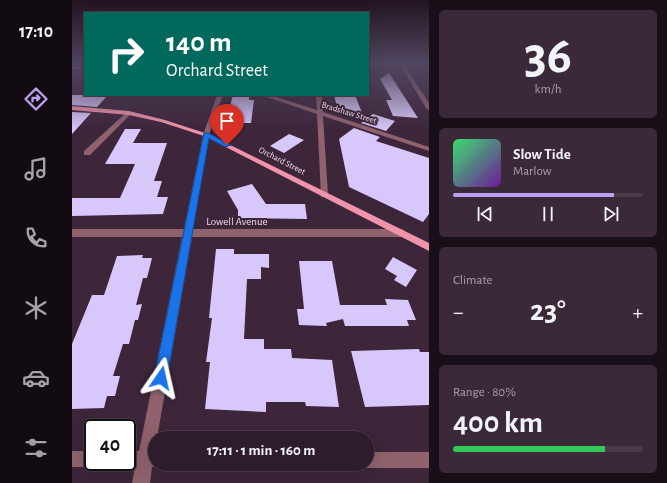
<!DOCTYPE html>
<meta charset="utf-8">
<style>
:root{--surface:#2e1c2c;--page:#3a2938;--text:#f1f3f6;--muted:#a7a1a9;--line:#493a48;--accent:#bca0f2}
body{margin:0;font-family:"Alegreya Sans",sans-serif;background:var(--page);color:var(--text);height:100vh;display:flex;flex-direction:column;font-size:15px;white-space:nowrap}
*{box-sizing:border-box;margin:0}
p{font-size:13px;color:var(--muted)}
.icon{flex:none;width:22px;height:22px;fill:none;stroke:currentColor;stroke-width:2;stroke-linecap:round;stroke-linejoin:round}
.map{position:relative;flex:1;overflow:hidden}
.panel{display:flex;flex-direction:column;gap:10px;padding:10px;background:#190f18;width:238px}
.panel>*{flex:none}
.guide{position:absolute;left:12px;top:12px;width:285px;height:84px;border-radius:0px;box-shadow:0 4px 16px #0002,0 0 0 1px var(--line);background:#00695c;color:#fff;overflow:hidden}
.speed{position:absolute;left:12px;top:419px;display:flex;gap:8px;font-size:20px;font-weight:700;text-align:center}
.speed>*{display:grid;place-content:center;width:52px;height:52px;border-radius:50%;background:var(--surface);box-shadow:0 4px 16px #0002,0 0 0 1px var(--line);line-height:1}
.speed .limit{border:2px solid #111;border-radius:6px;background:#fff;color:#111}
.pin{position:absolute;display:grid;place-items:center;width:34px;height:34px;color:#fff;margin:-41px -17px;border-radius:50% 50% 50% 0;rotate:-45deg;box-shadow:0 0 4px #0007}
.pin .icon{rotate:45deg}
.me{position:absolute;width:44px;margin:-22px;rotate:11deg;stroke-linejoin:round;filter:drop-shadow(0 0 3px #0008)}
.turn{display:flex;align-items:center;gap:14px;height:84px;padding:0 16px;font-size:18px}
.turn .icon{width:52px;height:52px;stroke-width:2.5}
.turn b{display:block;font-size:28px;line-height:34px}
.big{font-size:30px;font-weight:600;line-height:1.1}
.panel .widget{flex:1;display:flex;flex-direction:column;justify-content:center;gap:6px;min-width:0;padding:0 14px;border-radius:6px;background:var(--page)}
.panel .dial{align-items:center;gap:0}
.dial b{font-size:52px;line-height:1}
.song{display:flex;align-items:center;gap:12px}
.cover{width:48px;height:48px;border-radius:6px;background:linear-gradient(135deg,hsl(140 70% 55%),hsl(280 70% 35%))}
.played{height:4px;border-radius:2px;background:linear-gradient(90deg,var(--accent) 85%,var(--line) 85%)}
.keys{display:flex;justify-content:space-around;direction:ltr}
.heat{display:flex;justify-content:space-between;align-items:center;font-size:22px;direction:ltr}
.charge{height:6px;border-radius:3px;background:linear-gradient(90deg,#34c759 80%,var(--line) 0)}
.trip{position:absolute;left:76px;top:431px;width:226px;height:40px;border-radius:20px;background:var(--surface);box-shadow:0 4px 16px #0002,0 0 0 1px var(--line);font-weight:600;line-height:40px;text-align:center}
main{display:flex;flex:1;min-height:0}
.dock{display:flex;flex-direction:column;width:72px;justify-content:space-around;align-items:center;background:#120b12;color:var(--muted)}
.dock .icon{width:28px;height:28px}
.dock .on{color:var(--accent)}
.dock b{font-size:18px;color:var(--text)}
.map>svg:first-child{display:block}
.building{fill:#d8c7fa}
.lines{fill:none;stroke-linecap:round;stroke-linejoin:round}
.minor{fill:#8f626d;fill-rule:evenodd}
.major{fill:#ef94aa;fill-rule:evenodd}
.route{fill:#1a73e8;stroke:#114b97}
.labels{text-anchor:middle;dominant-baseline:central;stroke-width:4;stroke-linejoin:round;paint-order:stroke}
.far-street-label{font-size:9px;fill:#edddea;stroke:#3d253a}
.street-label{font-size:11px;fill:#edddea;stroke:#3d253a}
</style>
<main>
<nav class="dock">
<b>17:10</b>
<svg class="icon on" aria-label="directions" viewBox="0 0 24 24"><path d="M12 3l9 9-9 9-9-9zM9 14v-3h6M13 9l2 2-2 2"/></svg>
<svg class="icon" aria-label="music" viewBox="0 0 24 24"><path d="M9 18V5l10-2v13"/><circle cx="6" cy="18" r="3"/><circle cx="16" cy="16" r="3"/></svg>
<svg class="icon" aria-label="phone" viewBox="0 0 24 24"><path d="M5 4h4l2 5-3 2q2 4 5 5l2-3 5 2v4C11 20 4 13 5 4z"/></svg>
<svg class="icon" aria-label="climate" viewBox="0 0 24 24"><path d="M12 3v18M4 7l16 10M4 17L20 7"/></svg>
<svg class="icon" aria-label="car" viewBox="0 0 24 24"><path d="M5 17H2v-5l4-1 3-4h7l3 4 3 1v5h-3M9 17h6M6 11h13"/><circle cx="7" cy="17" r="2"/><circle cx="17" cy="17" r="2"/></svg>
<svg class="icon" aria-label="filters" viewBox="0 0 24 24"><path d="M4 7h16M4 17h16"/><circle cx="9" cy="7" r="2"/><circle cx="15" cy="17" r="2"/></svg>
</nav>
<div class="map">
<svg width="357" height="483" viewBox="0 0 357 483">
<rect width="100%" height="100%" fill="#3d253a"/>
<!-- building -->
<g class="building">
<polygon points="317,73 346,118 321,116 314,100 320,100 308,79"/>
<polygon points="0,95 36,95 25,107 0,105"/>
<polygon points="161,95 177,95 177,100 182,100 179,123 165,123 166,119 155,117"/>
<polygon points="262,95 283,95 292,118 266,111"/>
<polygon points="0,112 19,113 0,134"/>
<polygon points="301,114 323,121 314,131 289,123"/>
<polygon points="282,128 308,137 304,141 357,158 357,214 351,222 277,187 267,139"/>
<polygon points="53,129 69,129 61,143 95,143 82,181 90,181 85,197 96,197 91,214 0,216 0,198 48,198 63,164 33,164"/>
<polygon points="217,134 232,140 212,153 198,146"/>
<polygon points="180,184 194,204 233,204 235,219 166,218 166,210 155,191"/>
<polygon points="144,249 162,249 162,254 197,254 197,268 189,267 189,279 175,279 172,339 192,339 192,349 219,349 220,358 260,360 267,407 234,406 233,402 194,402 194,412 133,409 138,362 134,362 140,318 137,318"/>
<polygon points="71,255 70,258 80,258 75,278 71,278 64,305 70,304 66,320 63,320 57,344 51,344 41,376 48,376 43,396 35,396 32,408 0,409 0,344 20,295 32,295 45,256"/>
<polygon points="321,257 345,270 334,287 322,280 325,276 313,269"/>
<polygon points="227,261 260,261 268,305 315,305 313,299 336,300 344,320 335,320 337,326 273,326 271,319 254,323 255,326 227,325 225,309 232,309"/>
<polygon points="347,349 348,352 357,352 357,405 293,407 279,351"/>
</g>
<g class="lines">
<!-- minor -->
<g class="minor">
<polygon points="327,63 331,63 357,103 357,110 354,108"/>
<rect x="0" y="67" width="13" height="2"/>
<polygon points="145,95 151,95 137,135 121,229 330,229 335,233 330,237 120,237 85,438 83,438 83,464 89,464 80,467 78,483 60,483 63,467 55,467 49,465 48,462 55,462 55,451 67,451 110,237 0,237 0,229 112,229 131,135"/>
<polygon points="189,95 198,95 245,110 244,95 250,95 251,112 357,147 357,151 251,116 256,195 255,197 249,197 245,114"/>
<polygon points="55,112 60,113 18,155 12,155 12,151"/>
<polygon points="0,451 21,451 21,462 28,462 27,465 21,467 0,467"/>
<polygon points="295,452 357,452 357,468 295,468 288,464 295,464"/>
</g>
<!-- major -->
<polygon class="major" points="0,106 57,111 93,120 136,134 357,243 357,251 132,136 89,122 57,115 0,110"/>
</g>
<!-- sky -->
<linearGradient id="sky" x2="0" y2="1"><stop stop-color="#221420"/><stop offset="0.48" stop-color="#514660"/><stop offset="1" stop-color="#514660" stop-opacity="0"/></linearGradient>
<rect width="357" height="131" fill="url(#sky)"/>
<!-- route -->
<polygon class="route" points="132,133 136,133 159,145 153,147 137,138 95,378 93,382 89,384 84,382 82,378"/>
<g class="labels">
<!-- far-street labels -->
<g class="far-street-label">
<text transform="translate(277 113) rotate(17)">Bradshaw Street</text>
<text transform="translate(210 161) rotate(27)">Orchard Street</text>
</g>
<!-- street labels -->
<g class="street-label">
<text x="165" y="221">Lowell Avenue</text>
</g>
</g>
</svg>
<div class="speed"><div class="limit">40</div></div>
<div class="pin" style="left:155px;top:145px;background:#d93025"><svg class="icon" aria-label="arrive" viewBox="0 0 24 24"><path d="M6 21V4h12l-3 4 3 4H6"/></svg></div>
<svg class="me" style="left:89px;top:378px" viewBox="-20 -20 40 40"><path d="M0-17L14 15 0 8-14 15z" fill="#1a73e8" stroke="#fff" stroke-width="4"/></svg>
<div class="trip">17:11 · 1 min · 160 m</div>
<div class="guide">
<div class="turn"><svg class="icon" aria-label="right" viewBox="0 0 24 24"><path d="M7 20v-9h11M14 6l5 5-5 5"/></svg><div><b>140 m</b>Orchard Street</div></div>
</div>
</div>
<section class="panel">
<div class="widget dial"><b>36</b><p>km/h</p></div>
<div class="widget">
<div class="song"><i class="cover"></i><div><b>Slow Tide</b><p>Marlow</p></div></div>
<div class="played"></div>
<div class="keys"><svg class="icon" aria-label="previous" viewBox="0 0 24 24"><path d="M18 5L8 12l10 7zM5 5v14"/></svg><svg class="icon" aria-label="pause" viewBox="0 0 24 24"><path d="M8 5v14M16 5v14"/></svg><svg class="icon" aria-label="next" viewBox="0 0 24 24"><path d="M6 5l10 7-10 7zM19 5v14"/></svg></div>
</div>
<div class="widget"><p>Climate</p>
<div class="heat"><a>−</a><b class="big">23°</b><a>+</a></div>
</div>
<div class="widget"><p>Range · 80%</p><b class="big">400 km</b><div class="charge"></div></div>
</section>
</main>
